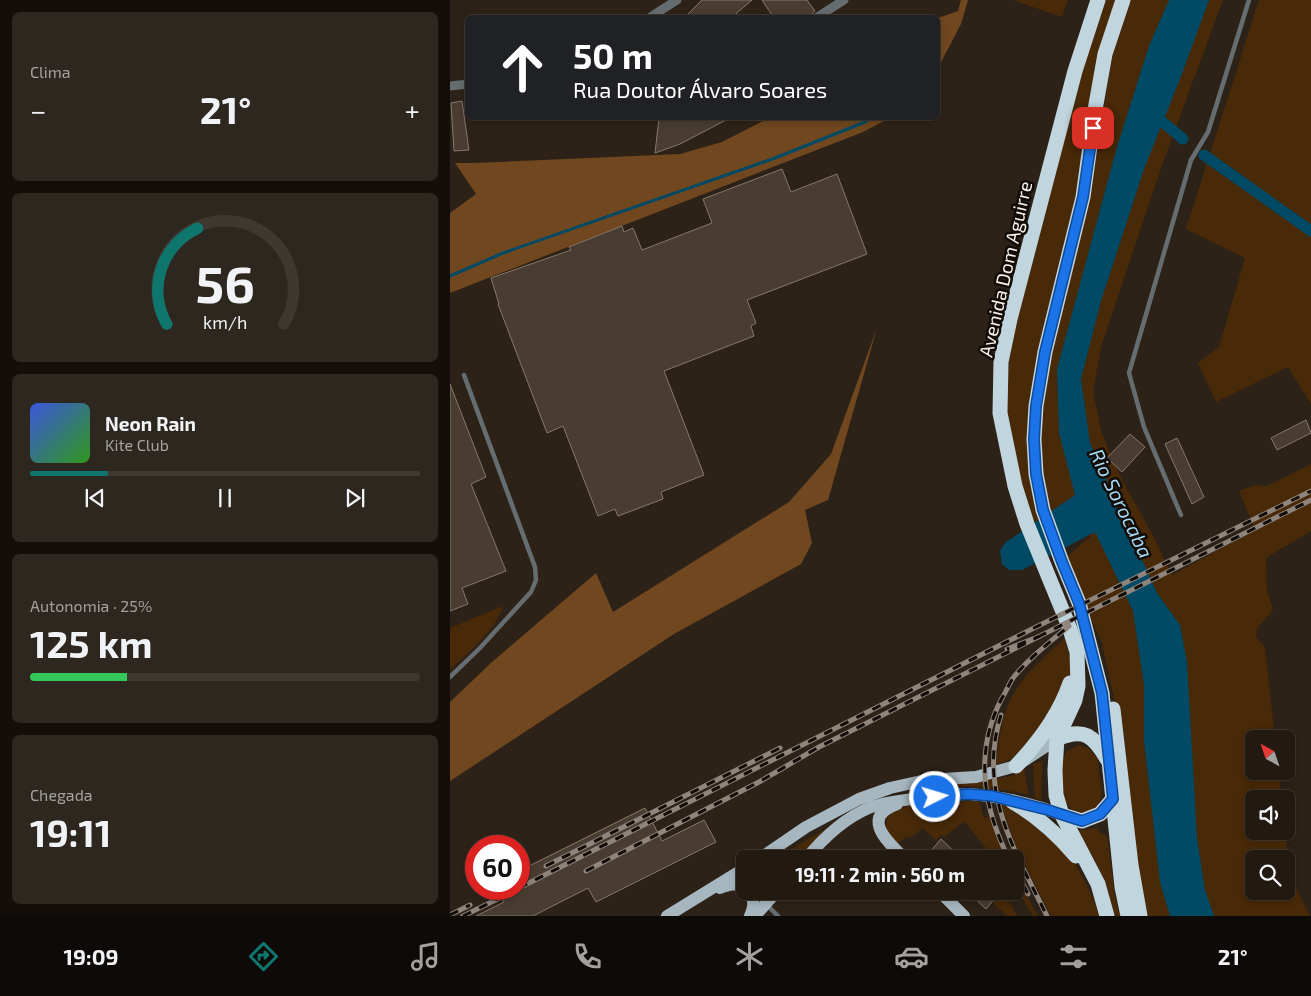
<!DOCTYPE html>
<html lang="pt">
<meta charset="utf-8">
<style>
:root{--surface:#221a11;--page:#2e271f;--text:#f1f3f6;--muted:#a2a19f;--line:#3f3831;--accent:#0f766e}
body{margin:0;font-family:"Exo 2",sans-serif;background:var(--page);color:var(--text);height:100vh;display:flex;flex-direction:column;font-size:19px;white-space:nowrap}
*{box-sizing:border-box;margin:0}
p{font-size:16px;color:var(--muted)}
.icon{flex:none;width:28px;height:28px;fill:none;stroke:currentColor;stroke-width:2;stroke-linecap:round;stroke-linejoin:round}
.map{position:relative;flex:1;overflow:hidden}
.panel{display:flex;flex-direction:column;gap:12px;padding:12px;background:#130e09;width:450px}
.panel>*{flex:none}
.hud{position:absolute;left:15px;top:15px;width:475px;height:105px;border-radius:8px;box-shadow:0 2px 8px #0003,0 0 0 1px var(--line);background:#202124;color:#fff;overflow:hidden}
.needle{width:32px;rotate:320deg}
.fabs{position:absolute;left:795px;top:730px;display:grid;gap:10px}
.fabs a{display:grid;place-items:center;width:50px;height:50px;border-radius:8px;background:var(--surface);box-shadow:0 2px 8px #0003,0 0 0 1px var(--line);font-size:25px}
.speed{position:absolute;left:15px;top:835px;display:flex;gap:10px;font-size:25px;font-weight:700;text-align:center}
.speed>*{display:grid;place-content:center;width:65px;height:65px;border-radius:50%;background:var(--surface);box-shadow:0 2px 8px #0003,0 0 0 1px var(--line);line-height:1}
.speed .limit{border:8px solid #d22;background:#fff;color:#111}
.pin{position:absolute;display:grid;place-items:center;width:42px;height:42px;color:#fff;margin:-21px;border-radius:10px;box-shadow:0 2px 8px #0006}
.me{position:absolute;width:55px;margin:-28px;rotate:85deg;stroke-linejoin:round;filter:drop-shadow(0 0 4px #0008)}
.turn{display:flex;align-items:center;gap:18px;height:105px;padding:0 25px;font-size:22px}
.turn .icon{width:65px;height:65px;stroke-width:2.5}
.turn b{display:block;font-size:35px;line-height:42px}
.big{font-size:38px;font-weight:700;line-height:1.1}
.panel .tile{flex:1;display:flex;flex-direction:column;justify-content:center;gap:8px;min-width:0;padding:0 18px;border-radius:8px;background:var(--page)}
.panel .dial{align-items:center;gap:0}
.dial svg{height:130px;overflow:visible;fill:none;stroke:var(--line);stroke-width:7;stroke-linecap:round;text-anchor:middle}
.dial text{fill:var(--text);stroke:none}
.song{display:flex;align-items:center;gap:15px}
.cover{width:60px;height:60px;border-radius:8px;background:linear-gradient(135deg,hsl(230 70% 55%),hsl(110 70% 35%))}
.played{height:5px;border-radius:2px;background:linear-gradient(90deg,var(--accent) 20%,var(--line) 20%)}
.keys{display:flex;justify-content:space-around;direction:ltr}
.heat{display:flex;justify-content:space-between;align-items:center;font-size:28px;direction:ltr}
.charge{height:8px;border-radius:4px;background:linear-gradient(90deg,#34c759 25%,var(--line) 0)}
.trip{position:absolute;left:286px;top:850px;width:288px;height:50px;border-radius:8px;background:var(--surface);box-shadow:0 2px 8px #0003,0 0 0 1px var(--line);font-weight:700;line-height:50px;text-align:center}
.menu{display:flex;height:80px;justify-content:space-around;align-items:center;background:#0e0a07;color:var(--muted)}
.menu .icon{width:35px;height:35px}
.menu .active{color:var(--accent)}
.menu b{font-size:22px;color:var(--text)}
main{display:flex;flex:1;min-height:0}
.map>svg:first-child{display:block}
.green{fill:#482908;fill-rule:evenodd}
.forest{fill:#70471f}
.water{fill:#004a65}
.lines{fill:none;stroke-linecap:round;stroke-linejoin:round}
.stream{stroke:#004a65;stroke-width:3}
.canal{stroke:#004a65;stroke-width:11}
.building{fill:#493d31;stroke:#86786b}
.lane{stroke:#656d71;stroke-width:4.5}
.street{stroke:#656d71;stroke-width:9}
.primary{stroke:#a7b7c0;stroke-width:12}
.highway{stroke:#c1d5df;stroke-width:15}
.rail-casing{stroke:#8f857c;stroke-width:5}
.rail{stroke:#110c08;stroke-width:3;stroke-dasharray:9;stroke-linecap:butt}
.route-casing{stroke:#114b97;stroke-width:12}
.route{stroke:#1a73e8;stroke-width:9}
.labels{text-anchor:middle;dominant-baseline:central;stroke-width:5;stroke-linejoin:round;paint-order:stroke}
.street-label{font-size:19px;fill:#f9f0e9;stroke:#110c08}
.water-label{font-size:20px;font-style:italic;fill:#a6d9f3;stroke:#110c08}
</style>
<main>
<section class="panel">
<div class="tile"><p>Clima</p>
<div class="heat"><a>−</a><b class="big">21°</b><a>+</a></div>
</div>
<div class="tile dial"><svg viewBox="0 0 100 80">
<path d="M14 69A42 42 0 1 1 86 69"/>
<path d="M14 69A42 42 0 0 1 33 10" stroke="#0f766e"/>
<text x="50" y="56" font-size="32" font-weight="700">56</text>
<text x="50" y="72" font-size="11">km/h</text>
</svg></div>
<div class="tile">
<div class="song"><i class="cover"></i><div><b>Neon Rain</b><p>Kite Club</p></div></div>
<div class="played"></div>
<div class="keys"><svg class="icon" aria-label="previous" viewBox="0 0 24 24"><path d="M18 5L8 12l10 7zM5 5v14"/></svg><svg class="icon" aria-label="pause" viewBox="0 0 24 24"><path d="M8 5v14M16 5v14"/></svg><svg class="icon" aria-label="next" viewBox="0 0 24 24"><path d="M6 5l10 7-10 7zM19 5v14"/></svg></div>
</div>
<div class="tile"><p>Autonomia · 25%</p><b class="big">125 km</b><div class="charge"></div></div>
<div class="tile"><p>Chegada</p><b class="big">19:11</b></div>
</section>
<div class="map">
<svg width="861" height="916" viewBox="0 0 861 916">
<rect width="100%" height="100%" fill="#2d2217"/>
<!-- green -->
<g class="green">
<polygon points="562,0 618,0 612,17"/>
<path d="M655,0H666L645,71L640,93L628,195L588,354L590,519L583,524C568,482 557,436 557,392C557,366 563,340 566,315L631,73Z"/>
<path d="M680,0H773L715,157L651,347L643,392L652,434L670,476L701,532L722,575L805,530L789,491L806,485L817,486L861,464V531L816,558L817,590L823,610L807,629L806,637L815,647L825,739H804V771H828L831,799H804V831H835L839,873L860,916H693L669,721L652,644L616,557L640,537L622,498L599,513L594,488L590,431L600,363L629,242L646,158L664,43ZM804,859H836V891H804Z"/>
<polygon points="809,0 861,0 861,404 838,367 766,402 748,363 769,347 795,258 736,229"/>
<path d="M53,606C44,634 19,650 0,670V628Z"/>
<path d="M615,638L621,666L618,683L610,700L571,753L559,760L546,764C549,743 550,722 559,703C570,677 595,656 615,638Z"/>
<path d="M628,745L638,748L647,758L652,794L649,806L640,814L627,813C624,811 620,808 618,805C607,791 611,767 616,752Z"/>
<polygon points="592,761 591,800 585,798 583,764"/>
<path d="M574,769L579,795C552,789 527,786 499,786V783L550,778L562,776Z"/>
<path d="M529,801L534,818L539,816L556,859H545L514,821L494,837L492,835L486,840L473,828L460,838L457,836L446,845C405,796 503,802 529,801Z"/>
<path d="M553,801C568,812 586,822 600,834C622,854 641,888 649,916H601L568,851L550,802Z"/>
<polygon points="401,815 351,859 323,859"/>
<path d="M648,828L651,834L657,835L665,897L670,916H665C660,896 654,877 644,859C639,850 630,842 629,831L631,830Z"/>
<polygon points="565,876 588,916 583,916 565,887"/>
<polygon points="553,893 568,916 557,916 543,903"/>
</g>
<!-- forest -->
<g class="forest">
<polygon points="511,0 518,0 511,24 488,68 488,18 508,11"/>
<polygon points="319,118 440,118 413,132 0,293 0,213 26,194 5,163 23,163 230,154 272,142"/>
<polygon points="427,328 378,500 355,510 362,543 351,564 224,634 0,781 0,702 42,662 146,573 163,612 339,502 381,454"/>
</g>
<!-- water -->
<polygon class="water" points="719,0 759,0 730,79 694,169 651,301 631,379 640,443 707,593 730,625 737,662 747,838 755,890 764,916 720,916 710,882 694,741 694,685 683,611 646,534 643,533 572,570 559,570 552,564 550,551 555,543 625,495 609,433 607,369 667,147 699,46"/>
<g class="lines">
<!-- stream -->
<g class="stream">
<polyline points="488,71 490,68"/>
<polyline points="0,276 53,253 325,158 415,122 421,118"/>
</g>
<!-- canal -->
<g class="canal">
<polyline points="702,113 733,139"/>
<polyline points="754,155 861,231"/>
</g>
</g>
<!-- building -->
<g class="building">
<polygon points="252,0 302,0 281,18 234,18"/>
<polygon points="312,0 357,0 365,11 358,18 324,18"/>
<polygon points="12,101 19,150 4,151 1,103"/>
<polygon points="209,118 280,118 230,144 205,153"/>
<polygon points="332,169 341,192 387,174 417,254 297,300 306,323 301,326 304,336 214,371 254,475 211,492 213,499 168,516 165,509 148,516 113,426 97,433 48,304 49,304 41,278 121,250 119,247 172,226 174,232 183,228 192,250 262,223 253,199"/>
<polygon points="0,384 36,477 21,484 56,571 12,588 18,604 0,611"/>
<polygon points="856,420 861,433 827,450 821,438"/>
<polygon points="680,434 695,447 672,472 657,458"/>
<polygon points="727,438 754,497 742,504 715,444"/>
<polygon points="195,808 212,841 254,820 266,842 146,902 138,888 83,916 26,916 54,902 47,889 69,889 69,871"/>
<polygon points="491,839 512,859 482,859 478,854"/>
<polygon points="517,891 551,891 536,909"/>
</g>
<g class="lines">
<!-- lane -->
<g class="lane">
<polyline points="731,515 694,427 679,373 741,160 758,132 799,0"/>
<polyline points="0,677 29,649 81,592 86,580 85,567 14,375"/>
<polyline points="317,905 328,916"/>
</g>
<!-- street -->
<g class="street">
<polyline points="199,18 227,0"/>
<polyline points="366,18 394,0"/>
<polyline points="0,86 18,84"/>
</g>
<!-- primary -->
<g class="primary">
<path d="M447,804C409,818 439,843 455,859"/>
<polyline points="309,859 356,827 409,799 440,788 476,780 526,777 566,766 607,739"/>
<path d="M356,859C374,837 394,818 421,807C438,801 455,800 473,798C488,797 504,793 519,794C548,796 584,804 612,815"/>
<path d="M270,888C278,885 287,882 295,888"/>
<path d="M299,891C305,900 304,907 300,916"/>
<polyline points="489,891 514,916"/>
<polyline points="217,916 295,868"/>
<polyline points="305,916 327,891"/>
</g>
<!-- highway -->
<g class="highway">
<polyline points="648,0 625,71 560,319 551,362 550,413 565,486 577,524 620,629 627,652 628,686 625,700 607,739 605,770 606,795 612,815 648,884 657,916"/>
<polyline points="673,0 655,54 645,110 633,197 595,352 586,406 584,439 586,474 593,510 612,562 629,603 652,693 672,887 678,916"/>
<polyline points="663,709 681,865 690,916"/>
<path d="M607,739C634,727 644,736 657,759"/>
<path d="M566,766C589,742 609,715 620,683"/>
<path d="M563,802C587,816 607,834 626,856"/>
<polyline points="612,815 632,821 650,814 663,799"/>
</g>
<defs>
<g id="rail">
<polyline points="588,637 861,500"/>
<path d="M551,715C527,791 565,851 597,916"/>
<path d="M559,859C533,807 524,751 552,698C556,692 559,684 563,678C579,658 600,642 619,626"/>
<polyline points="96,866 330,748"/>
<polyline points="565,869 578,894"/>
<polyline points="136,871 309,782 369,747 588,637 557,649"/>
<polyline points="69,888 584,628 861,491"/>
<polyline points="0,915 20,905"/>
<polyline points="13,916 68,889"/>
</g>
</defs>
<!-- rail casing -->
<use href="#rail" class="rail-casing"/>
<!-- rail -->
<use href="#rail" class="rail"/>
</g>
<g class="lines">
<defs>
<polyline id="route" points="485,797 517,794 542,796 598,810 632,821 650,814 663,799 652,693 629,603 612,562 593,510 586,474 584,439 586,406 595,352 633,197 643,128"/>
</defs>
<!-- route casing -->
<use href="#route" class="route-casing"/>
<!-- route -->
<use href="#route" class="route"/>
</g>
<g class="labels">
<!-- street labels -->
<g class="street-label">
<text transform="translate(555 269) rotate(-77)">Avenida Dom Aguirre</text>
</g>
<!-- water labels -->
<g class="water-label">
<text transform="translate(672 503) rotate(64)">Rio Sorocaba</text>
</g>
</g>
</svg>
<div class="fabs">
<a><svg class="needle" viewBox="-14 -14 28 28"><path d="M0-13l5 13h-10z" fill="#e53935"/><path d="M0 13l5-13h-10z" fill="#a2a19f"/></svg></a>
<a><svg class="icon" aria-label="sound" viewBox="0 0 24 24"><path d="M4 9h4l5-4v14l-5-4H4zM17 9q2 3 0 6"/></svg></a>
<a><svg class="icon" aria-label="search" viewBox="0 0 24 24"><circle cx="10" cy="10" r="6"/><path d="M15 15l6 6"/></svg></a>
</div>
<div class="speed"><div class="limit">60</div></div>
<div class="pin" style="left:643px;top:128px;background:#d93025"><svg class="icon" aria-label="arrive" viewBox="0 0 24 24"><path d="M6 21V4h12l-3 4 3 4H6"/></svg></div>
<svg class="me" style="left:485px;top:797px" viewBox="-20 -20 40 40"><circle r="17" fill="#1a73e8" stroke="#fff" stroke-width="3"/><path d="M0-11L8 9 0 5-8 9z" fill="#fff"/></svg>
<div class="trip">19:11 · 2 min · 560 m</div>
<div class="hud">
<div class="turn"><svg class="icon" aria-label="ahead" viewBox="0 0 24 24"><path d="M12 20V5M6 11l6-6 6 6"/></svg><div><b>50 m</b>Rua Doutor Álvaro Soares</div></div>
</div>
</div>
</main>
<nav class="menu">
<b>19:09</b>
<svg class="icon active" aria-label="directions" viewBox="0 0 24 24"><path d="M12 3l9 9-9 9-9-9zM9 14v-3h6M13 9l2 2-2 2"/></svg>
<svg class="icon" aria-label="music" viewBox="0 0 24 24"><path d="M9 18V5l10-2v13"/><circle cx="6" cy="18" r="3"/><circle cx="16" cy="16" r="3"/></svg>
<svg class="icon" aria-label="phone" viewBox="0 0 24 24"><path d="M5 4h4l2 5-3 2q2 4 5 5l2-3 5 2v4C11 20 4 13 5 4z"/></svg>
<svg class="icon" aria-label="climate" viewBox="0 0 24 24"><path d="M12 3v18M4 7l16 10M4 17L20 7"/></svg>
<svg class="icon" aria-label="car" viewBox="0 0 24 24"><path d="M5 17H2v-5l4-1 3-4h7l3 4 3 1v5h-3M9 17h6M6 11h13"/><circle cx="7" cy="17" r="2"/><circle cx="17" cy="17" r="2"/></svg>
<svg class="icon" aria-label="filters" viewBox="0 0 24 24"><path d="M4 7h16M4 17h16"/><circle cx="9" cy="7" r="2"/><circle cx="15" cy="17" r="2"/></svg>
<b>21°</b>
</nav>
